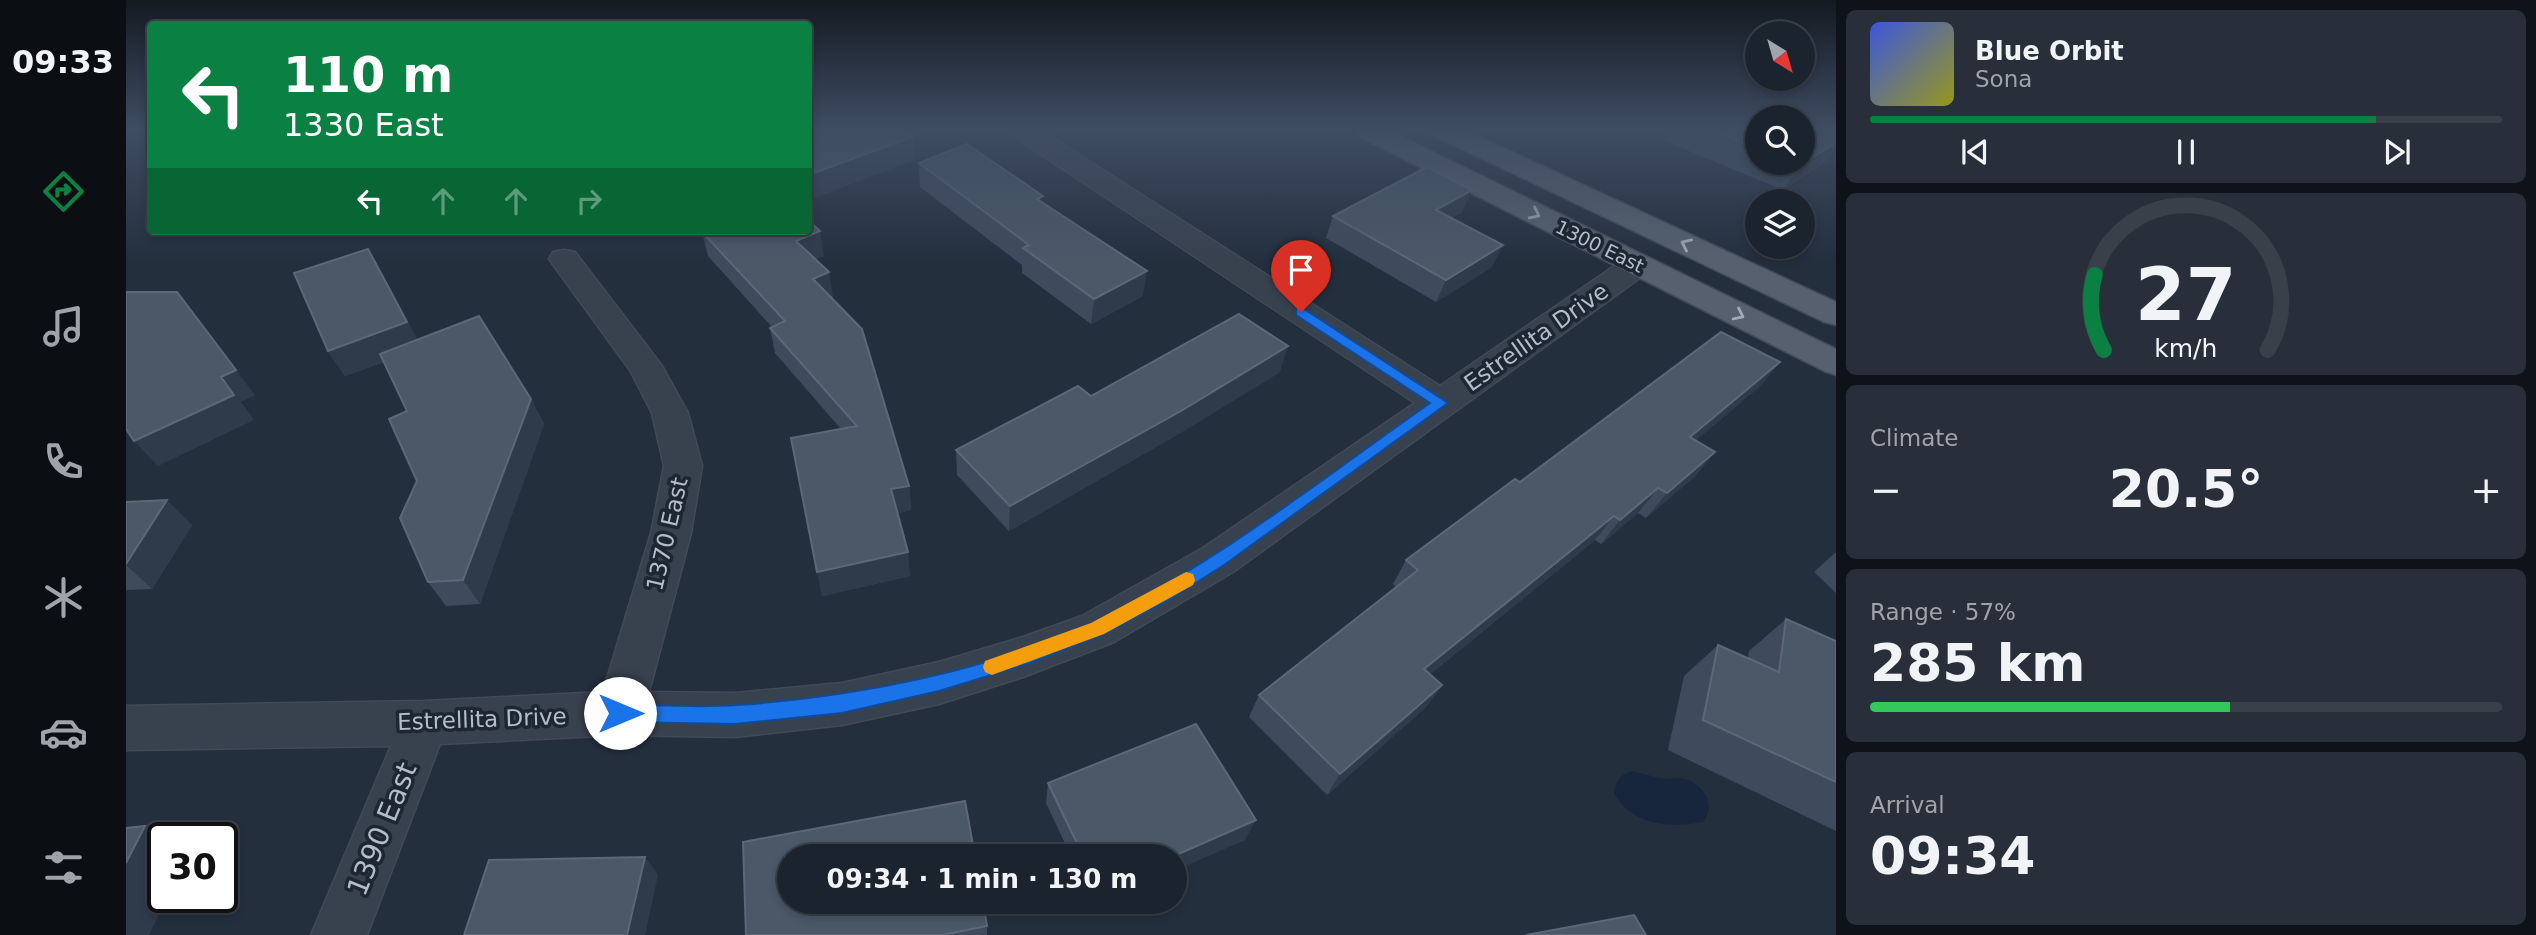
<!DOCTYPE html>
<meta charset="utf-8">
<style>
:root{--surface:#1b232e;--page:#282f3a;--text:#f1f3f6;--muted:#a0a4aa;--line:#39404a;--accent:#0b8043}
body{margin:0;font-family:"DejaVu Sans",sans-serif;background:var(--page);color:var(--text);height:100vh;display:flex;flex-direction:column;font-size:26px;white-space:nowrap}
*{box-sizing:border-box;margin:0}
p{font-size:23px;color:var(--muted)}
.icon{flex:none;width:38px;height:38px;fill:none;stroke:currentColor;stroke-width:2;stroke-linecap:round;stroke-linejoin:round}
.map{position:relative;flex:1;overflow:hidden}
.details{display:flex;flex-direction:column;gap:10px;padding:10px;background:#0f1319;width:700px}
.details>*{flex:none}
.hud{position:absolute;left:21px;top:21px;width:665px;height:214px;border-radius:7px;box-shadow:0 4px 10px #0003,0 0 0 2px var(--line);background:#0b8043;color:#fff;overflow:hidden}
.needle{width:46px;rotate:143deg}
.buttons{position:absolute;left:1619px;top:21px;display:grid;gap:14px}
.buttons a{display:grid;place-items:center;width:70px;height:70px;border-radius:50%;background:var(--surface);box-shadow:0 4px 10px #0003,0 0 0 2px var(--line);font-size:35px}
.speed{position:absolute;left:21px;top:822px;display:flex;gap:14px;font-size:35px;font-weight:700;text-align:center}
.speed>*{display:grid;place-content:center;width:91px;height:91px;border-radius:50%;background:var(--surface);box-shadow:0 4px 10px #0003,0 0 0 2px var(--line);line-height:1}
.speed .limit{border:4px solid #111;border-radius:10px;background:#fff;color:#111}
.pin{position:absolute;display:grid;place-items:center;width:60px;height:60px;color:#fff;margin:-72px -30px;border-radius:50% 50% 50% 0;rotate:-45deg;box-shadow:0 0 7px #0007}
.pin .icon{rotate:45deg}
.me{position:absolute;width:77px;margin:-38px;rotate:90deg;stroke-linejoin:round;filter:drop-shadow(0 0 5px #0008)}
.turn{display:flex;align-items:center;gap:24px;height:147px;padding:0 21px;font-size:32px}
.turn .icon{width:91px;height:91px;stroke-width:2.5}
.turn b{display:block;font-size:49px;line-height:60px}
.lanes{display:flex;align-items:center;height:66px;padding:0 21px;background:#0003;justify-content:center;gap:35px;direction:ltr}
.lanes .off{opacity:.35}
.big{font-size:52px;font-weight:600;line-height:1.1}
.details .widget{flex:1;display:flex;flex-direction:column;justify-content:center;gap:10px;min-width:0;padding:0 24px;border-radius:10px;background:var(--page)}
.details .dial{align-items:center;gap:0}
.dial svg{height:182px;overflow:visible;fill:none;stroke:var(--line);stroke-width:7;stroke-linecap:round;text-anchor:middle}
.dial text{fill:var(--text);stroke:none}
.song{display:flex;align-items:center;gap:21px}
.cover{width:84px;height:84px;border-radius:10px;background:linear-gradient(135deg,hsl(230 70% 55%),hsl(60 70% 35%))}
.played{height:7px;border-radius:4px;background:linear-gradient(90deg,var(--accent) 80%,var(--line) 80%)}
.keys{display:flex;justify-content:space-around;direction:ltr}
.heat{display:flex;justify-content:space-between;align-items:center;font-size:38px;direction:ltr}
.charge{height:10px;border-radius:5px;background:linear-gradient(90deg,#34c759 57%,var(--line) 0)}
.trip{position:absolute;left:651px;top:844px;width:410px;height:70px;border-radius:35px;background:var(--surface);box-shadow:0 4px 10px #0003,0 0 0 2px var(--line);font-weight:600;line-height:70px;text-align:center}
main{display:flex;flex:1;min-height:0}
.tab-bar{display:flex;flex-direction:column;width:126px;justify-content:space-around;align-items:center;background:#0b0e12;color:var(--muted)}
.tab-bar .icon{width:49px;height:49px}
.tab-bar .on{color:var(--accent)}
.tab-bar b{font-size:32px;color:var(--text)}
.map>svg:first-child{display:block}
.water{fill:#17263c}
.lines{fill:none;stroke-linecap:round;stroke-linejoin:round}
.minor-casing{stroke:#414a57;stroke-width:3}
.primary-casing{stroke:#414a57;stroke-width:3}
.minor{fill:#38414e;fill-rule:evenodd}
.primary{fill:#56606e;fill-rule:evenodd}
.wall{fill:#3f4b5c}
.shaded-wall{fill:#2f3b4b}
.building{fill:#4b5868;stroke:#5c6777;stroke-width:2}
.oneway{stroke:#a1aab7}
.route{fill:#1a73e8;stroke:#114b97;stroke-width:2}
.slow{fill:#f59e0b}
.labels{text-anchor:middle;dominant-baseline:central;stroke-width:7;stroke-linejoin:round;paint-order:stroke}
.far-street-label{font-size:19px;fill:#b4bcc9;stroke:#1d2633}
.street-label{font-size:23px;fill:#b4bcc9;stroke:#1d2633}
.near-street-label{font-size:28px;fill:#b4bcc9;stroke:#1d2633}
</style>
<main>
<nav class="tab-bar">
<b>09:33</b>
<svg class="icon on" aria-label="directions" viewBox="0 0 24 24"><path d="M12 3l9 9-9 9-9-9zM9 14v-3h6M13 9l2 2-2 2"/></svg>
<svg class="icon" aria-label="music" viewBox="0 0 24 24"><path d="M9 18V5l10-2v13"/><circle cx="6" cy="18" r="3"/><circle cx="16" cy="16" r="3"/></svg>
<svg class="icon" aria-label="phone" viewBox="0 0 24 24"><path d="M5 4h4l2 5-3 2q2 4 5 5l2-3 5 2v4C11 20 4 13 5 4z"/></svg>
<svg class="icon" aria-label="climate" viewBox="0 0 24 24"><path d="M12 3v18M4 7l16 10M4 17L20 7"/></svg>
<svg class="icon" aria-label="car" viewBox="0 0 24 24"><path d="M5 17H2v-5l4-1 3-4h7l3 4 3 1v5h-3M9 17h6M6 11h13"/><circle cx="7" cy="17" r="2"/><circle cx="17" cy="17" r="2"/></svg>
<svg class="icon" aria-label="filters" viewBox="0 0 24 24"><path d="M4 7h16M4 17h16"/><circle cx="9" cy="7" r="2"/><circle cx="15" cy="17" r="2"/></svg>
</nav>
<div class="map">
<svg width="1710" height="935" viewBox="0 0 1710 935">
<rect width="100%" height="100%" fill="#242f3e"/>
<!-- water -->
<path class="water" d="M1506,771C1515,773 1524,776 1533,778C1540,780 1548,777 1555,778C1576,781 1592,805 1577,822C1544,828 1506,826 1488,793C1490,780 1494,775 1506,771Z"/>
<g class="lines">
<defs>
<polygon id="minor" points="882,129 913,129 1314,386 1500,258 1511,256 1522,258 1527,265 1522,272 1107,572 988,642 897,677 813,704 716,725 609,737 494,735 314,744 241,935 185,935 265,746 0,750 0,706 298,701 477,692 525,533 538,466 526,413 504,370 423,259 427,252 438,250 449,252 536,366 562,413 576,466 565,533 523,692 609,693 716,683 813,662 897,637 956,616 1077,548 1289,403 886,135"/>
<g id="primary">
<polygon points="1226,129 1260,129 1710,349 1710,375 1698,371 1230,135"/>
<polygon points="1303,129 1337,129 1710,302 1710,325 1698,322 1307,135"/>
</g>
</defs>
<!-- minor casing -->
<use href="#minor" class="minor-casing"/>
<!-- primary casing -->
<use href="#primary" class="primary-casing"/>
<!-- minor -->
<use href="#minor" class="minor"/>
<!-- primary -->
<use href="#primary" class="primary"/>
</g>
<!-- wall -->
<g class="wall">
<polygon points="1545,129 1631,129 1631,163 1676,163 1700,161 1657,190 1539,141"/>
<polygon points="793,163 916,202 1017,296 965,324 896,273 896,265 794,187"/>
<polygon points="1336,212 1325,218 1366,267 1310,302 1200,238 1207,216"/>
<polygon points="576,232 698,256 689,259 707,297 706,298 783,486 785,510 772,513 784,576 696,596 715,429 649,353 644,328 646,327 582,256"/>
<polygon points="256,273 291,340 405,399 418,424 354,604 320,606 302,582 291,481 281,411 258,362 219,376 202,351"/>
<polygon points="1654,362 1633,387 1570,440 1589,452 1568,477 1520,518 1512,513 1475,544 1469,540 1304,674 1316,685 1300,707 1201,795 1123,717 1133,695 1270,587 1267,584 1280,560 1394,482"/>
<polygon points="1154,372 1049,436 883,531 831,475 830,450 965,396"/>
<polygon points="0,502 66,525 26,589 0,590"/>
<polygon points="1710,552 1710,593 1688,572"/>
<polygon points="1660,619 1710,641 1710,831 1542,750 1558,676 1592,645 1622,658 1623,651"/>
<polygon points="922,783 1119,840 1048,856 945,856 920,803"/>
<polygon points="861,926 861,935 620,935"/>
</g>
<!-- shaded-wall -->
<g class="shaded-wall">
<polygon points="787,137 788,160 682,201 682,175"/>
<polygon points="1710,142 1710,147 1700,161 1657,190 1674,166"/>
<polygon points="1346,190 1336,212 1301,232 1310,210"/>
<polygon points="694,231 698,256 674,266 670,241"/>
<polygon points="1377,245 1366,267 1310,302 1320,280"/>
<polygon points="242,249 296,348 219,376 202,351"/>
<polygon points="1021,271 1017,296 965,324 968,299"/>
<polygon points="703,272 707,297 691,304 687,279"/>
<polygon points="51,292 129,395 115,402 128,420 32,466 8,441"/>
<polygon points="1162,346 1154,372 1049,436 883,531 884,506"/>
<polygon points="1654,362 1633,387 1544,462 1564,437"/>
<polygon points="405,399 418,424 354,604 337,580"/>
<polygon points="1589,452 1568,477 1520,518 1541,493"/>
<polygon points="783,486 785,510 768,514 765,489"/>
<polygon points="1532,488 1512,513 1475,544 1494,520"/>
<polygon points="41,500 66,525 26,589 0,565 0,564"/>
<polygon points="1488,516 1469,540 1283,692 1298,669"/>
<polygon points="782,552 784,576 696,596 691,572"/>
<polygon points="1316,685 1300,707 1201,795 1214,774"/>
<polygon points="1130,820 1119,840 1048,871 1048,856"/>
<polygon points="19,826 39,838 37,838 37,898 41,898 23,935 0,935 0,863"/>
<polygon points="519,857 532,875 519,935 501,935"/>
<polygon points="970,901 980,901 968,906"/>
</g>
<!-- building -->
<g class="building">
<polygon points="682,129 777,129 787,137 682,175"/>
<polygon points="1583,129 1631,129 1631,149"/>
<polygon points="1676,129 1697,129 1710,134 1710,142 1674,166 1666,163 1676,163"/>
<polygon points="841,144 917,196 911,199 1021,271 968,299 897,248 903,245 793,163"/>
<polygon points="1301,167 1346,190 1310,210 1377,245 1320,280 1207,216"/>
<polygon points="682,220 694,231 670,241 703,272 687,279 736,329 783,486 765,489 782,552 691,572 665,438 731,426 644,328 659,321 576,232 682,231"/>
<polygon points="242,249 281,322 202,351 168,273"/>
<polygon points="0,292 51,292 110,370 95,377 108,395 8,441 0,429"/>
<polygon points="1113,314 1162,346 1055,411 884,506 830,450 952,386 965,396"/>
<polygon points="353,316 405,399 337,580 302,582 274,518 291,481 263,419 281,411 254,354"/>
<polygon points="1595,332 1654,362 1564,437 1589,452 1541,493 1532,488 1494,520 1488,516 1298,669 1316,685 1214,774 1133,695 1292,570 1280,560 1389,479 1394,482"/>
<polygon points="41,500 0,564 0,502"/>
<polygon points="1660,619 1710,641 1710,782 1577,720 1592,645 1653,672"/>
<polygon points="1070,724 1130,820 1048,856 957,856 922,783"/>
<polygon points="839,801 849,856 663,856 663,901 857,901 861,926 816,935 620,935 617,842"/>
<polygon points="19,826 0,863 0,828"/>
<polygon points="519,857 501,935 338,935 363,860"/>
<polygon points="1508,915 1520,935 1400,935"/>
</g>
<!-- one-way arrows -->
<defs><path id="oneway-chevron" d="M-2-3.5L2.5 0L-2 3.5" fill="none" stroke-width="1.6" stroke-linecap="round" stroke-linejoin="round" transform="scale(1.75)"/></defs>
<g class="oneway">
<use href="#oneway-chevron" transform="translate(1409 214) rotate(26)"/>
<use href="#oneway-chevron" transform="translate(1560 244) rotate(-155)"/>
<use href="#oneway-chevron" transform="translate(1613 315) rotate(26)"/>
</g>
<!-- sky -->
<linearGradient id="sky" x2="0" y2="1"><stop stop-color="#141a22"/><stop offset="0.5" stop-color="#3f4d63"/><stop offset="1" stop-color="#3f4d63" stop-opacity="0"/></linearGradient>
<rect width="1710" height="260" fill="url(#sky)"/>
<!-- route -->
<path class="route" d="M1175,307L1322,403L1098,565L1041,601L978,634L904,663L813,691L716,713L609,724L494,722L487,720L484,713L487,707L494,704C533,705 573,708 611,705C728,697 859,672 966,623C1086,567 1196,479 1304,403L1170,315V308Z"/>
<!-- slow -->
<polygon class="slow" points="1060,572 1067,574 1069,580 1067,585 978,634 866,675 859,672 857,667 859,661 965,623"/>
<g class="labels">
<!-- far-street labels -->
<g class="far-street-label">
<text transform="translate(1474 246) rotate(26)">1300 East</text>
</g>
<!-- street labels -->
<g class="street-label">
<text transform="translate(1410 337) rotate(-35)">Estrellita Drive</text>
<text transform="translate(541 534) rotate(-77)">1370 East</text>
<text transform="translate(356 719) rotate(-2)">Estrellita Drive</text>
</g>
<!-- near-street labels -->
<g class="near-street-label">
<text transform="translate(256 829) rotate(-68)">1390 East</text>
</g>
</g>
</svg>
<div class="buttons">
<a><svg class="needle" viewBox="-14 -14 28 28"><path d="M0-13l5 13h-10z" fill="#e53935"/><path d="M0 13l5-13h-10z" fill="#a0a4aa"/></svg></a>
<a><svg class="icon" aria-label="search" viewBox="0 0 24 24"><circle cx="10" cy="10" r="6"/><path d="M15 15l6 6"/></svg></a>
<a><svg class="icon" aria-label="layers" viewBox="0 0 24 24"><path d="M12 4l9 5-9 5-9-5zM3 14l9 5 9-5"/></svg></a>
</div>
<div class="speed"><div class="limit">30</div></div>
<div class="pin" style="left:1175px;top:312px;background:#d93025"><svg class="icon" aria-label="arrive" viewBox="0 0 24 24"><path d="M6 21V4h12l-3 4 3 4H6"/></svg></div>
<svg class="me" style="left:494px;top:713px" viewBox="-20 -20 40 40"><circle r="19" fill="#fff"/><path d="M0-13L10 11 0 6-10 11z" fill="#1a73e8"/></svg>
<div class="trip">09:34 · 1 min · 130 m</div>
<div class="hud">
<div class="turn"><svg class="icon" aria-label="left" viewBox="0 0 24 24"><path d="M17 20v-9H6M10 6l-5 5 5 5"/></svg><div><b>110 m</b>1330 East</div></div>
<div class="lanes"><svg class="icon" aria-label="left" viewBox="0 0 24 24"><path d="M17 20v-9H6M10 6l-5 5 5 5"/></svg><svg class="icon off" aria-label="ahead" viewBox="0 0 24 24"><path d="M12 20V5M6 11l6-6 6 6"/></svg><svg class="icon off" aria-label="ahead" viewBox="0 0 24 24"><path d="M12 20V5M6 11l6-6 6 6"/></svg><svg class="icon off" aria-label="right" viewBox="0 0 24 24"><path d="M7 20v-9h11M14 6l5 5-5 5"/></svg></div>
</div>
</div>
<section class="details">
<div class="widget">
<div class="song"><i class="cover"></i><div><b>Blue Orbit</b><p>Sona</p></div></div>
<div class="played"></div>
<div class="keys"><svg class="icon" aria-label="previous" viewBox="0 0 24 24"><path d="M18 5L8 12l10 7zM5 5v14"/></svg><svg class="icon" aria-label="pause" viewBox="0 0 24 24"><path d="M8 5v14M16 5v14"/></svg><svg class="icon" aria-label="next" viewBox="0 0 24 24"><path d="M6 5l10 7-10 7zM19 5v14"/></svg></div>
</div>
<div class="widget dial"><svg viewBox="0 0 100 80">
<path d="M14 69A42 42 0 1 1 86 69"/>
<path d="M14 69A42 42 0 0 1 10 36" stroke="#0b8043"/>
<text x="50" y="56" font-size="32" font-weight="700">27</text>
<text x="50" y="72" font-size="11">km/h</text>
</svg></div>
<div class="widget"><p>Climate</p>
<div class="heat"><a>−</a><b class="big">20.5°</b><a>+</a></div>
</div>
<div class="widget"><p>Range · 57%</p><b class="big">285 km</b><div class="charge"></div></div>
<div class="widget"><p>Arrival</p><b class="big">09:34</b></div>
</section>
</main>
